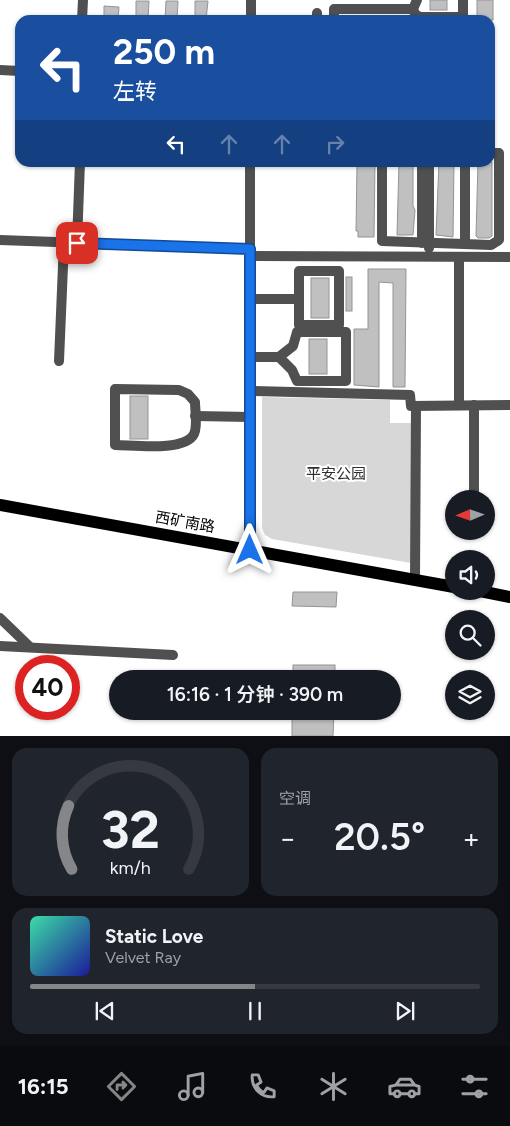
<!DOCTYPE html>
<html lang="zh">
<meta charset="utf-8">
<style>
:root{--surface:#171b24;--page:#20242c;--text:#f1f3f6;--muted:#9ea1a6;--line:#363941;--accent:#858687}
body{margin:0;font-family:Figtree,"Noto Sans SC",sans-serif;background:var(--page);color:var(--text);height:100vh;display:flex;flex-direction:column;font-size:19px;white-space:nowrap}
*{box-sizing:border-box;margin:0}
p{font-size:16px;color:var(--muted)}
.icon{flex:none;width:28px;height:28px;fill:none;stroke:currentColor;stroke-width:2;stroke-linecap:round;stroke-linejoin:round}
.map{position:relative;height:736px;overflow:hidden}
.drawer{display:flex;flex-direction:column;gap:12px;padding:12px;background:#0d0f14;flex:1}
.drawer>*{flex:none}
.guide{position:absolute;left:15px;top:15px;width:480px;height:152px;border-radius:15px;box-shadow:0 1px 4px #0004;background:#1a4fa0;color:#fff;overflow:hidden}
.needle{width:32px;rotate:268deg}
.buttons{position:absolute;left:445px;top:490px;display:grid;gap:10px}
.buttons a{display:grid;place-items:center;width:50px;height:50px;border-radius:50%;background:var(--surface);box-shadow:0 1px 4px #0004;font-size:25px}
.speed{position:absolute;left:15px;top:655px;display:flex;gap:10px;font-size:25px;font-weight:700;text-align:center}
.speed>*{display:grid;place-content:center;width:65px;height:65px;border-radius:50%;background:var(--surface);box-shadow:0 1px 4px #0004;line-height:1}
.speed .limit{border:8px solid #d22;background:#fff;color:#111}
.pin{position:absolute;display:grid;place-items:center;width:42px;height:42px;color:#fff;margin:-21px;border-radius:10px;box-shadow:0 2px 8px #0006}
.me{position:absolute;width:55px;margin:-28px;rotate:0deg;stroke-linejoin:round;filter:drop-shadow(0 0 4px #0008)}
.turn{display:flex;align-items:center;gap:18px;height:105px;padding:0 15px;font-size:22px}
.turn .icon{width:65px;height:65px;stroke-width:2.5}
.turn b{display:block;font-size:35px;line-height:42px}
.lanes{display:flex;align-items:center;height:48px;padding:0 15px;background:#0003;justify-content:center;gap:25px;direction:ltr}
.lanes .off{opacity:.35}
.big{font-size:38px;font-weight:600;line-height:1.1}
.drawer .tile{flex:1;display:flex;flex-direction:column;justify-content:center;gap:8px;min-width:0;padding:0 18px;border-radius:15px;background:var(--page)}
.drawer .dial{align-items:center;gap:0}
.dial svg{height:130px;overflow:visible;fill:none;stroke:var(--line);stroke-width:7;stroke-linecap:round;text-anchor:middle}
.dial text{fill:var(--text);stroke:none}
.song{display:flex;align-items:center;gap:15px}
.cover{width:60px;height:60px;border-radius:8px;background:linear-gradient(135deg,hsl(160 70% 55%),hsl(240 70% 35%))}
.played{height:5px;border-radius:2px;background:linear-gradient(90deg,var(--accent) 50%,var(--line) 50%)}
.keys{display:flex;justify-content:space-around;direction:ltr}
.heat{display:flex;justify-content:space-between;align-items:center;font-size:28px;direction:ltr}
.drawer .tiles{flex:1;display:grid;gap:12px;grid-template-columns:1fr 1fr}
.tile:last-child{grid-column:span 2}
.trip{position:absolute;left:109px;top:670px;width:292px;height:50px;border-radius:25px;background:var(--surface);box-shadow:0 1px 4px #0004;font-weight:600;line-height:50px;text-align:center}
.dock{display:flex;height:80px;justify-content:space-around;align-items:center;background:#090b0e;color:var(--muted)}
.dock .icon{width:35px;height:35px}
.dock .on{color:var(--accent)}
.dock b{font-size:22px;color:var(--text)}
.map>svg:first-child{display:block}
.green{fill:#d7d7d7}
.building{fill:#c0c0c0;stroke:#949494}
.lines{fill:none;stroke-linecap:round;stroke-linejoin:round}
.minor{stroke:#505050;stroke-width:10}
.major{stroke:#000;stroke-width:12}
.route-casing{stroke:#114b97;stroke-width:12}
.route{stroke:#1a73e8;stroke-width:9}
.labels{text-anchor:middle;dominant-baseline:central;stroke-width:4;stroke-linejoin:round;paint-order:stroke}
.park-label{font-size:15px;fill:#2e2e2e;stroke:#fff}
.street-label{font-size:15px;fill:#000;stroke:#fff}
</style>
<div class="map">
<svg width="510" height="736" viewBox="0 0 510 736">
<rect width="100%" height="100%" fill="#fff"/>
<!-- green -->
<polygon class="green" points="262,397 390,400 390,423 414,423 411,563 272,539 265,535 262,528"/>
<!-- building -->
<g class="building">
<rect x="430" y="0" width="17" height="10"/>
<rect x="477" y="0" width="16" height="20"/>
<polygon points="136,1 149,1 148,20 136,20"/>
<polygon points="166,1 178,1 177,20 165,20"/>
<polygon points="195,1 208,1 206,20 195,20"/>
<polygon points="104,6 119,7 118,20 104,20"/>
<polygon points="358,162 375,163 374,237 358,237 358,231 356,231 357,164"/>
<polygon points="399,162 413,162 413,206 415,210 413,235 397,235"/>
<polygon points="439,162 454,162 453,237 436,235"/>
<polygon points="478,162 492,162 492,236 489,238 478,238 476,236"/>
<polygon points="368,269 406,269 405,387 393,387 393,283 379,282 379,387 354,385 354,329 368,329"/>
<rect x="346" y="277" width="6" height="34"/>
<rect x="311" y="278" width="18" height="40"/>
<rect x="309" y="339" width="18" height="35"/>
<rect x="130" y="396" width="18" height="43"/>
<polygon points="293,592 337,592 336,607 292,606"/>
<rect x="293" y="665" width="42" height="14"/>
<polygon points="292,711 334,711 333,736 292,736"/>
</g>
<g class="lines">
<!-- minor -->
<g class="minor">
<polyline points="413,9 417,0"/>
<polyline points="82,20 83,0"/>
<polyline points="251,20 251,0"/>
<polyline points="317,20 317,13"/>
<polyline points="334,20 334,9 413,9 415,14 420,17 463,17"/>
<polyline points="463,20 463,0"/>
<polyline points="0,70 20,71"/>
<polyline points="250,162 250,550"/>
<polyline points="382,162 382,241 491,245 499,240 499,153 490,153"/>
<polyline points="0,240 250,249"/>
<polyline points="77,243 80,162"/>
<polyline points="422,243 422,162"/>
<polyline points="465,244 465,162"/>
<polyline points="429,248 429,162"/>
<polyline points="250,256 510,257"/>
<rect x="299" y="271" width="40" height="54"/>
<polyline points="250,299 299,299"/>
<polyline points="250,357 279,357 292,370 297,381 346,381 346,332 297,332 293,346 279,357"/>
<polyline points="59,361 64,242"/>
<path d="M115,389L179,390L188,394L195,402C195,411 198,426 194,434C185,452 133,445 115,445Z"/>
<polyline points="250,391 410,395 411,406 510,405"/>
<polyline points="459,405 459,257"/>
<polyline points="195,416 250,417"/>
<polyline points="474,497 474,405"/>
<polyline points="415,580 416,406"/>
<polyline points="0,618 30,647"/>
<polyline points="0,646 173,655"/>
</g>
<!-- major -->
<g class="major">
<polyline points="0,505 454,587"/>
<polyline points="480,591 510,597"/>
</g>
</g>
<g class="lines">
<defs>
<polyline id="route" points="77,243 250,249 250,550"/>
</defs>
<!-- route casing -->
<use href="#route" class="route-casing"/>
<!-- route -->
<use href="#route" class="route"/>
</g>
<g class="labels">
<!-- park labels -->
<g class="park-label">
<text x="336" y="474">平安公园</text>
</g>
<!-- street labels -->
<g class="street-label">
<text transform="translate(185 522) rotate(10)">西矿南路</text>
</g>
</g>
</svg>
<div class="buttons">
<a><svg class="needle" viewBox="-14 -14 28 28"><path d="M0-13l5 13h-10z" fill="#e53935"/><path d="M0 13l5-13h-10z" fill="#9ea1a6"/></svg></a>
<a><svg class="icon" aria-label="sound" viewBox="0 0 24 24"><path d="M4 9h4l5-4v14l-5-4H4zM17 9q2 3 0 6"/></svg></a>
<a><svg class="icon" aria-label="search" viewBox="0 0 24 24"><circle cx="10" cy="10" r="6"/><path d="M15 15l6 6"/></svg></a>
<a><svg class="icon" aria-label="layers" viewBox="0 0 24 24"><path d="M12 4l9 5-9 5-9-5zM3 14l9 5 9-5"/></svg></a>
</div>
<div class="speed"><div class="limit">40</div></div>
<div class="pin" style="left:77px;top:243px;background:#d93025"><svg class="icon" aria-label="arrive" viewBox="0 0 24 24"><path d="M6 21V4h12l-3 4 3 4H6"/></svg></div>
<svg class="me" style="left:250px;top:550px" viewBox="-20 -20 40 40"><path d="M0-17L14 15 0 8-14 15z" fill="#1a73e8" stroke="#fff" stroke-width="4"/></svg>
<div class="trip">16:16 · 1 分钟 · 390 m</div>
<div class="guide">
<div class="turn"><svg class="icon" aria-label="left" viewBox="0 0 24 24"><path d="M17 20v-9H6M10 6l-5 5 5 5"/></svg><div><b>250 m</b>左转</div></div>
<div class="lanes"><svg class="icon" aria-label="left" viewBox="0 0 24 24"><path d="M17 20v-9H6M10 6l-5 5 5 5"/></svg><svg class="icon off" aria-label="ahead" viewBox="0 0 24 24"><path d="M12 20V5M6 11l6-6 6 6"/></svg><svg class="icon off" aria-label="ahead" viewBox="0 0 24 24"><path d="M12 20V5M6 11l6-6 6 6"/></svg><svg class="icon off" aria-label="right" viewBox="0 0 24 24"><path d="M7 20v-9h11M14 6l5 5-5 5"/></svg></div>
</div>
</div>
<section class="drawer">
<div class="tiles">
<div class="tile dial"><svg viewBox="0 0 100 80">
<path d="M14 69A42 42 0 1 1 86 69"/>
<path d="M14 69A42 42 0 0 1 12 30" stroke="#858687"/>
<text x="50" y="56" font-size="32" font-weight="700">32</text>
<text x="50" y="72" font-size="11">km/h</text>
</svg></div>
<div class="tile"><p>空调</p>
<div class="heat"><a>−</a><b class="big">20.5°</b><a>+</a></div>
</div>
<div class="tile">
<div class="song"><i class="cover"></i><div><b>Static Love</b><p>Velvet Ray</p></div></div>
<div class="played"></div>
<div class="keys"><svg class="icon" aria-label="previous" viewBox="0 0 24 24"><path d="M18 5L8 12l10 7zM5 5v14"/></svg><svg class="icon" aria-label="pause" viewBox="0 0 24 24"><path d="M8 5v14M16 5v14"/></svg><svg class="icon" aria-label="next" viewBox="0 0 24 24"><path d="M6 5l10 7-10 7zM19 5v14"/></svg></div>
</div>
</div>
</section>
<nav class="dock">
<b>16:15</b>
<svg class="icon on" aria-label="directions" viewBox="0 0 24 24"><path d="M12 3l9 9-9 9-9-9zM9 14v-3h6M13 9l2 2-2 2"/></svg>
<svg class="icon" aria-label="music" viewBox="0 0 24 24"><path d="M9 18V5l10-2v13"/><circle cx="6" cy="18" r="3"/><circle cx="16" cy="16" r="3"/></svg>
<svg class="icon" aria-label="phone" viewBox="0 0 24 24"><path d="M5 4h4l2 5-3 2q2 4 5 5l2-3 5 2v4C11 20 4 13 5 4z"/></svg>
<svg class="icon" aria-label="climate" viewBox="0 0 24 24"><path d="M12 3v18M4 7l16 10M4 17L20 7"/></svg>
<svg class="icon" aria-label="car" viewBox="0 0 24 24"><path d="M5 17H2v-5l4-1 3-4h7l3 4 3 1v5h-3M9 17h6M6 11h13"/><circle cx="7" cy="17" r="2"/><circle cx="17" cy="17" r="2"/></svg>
<svg class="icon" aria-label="filters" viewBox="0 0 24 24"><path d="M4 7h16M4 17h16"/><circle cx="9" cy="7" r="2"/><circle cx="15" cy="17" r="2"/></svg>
</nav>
